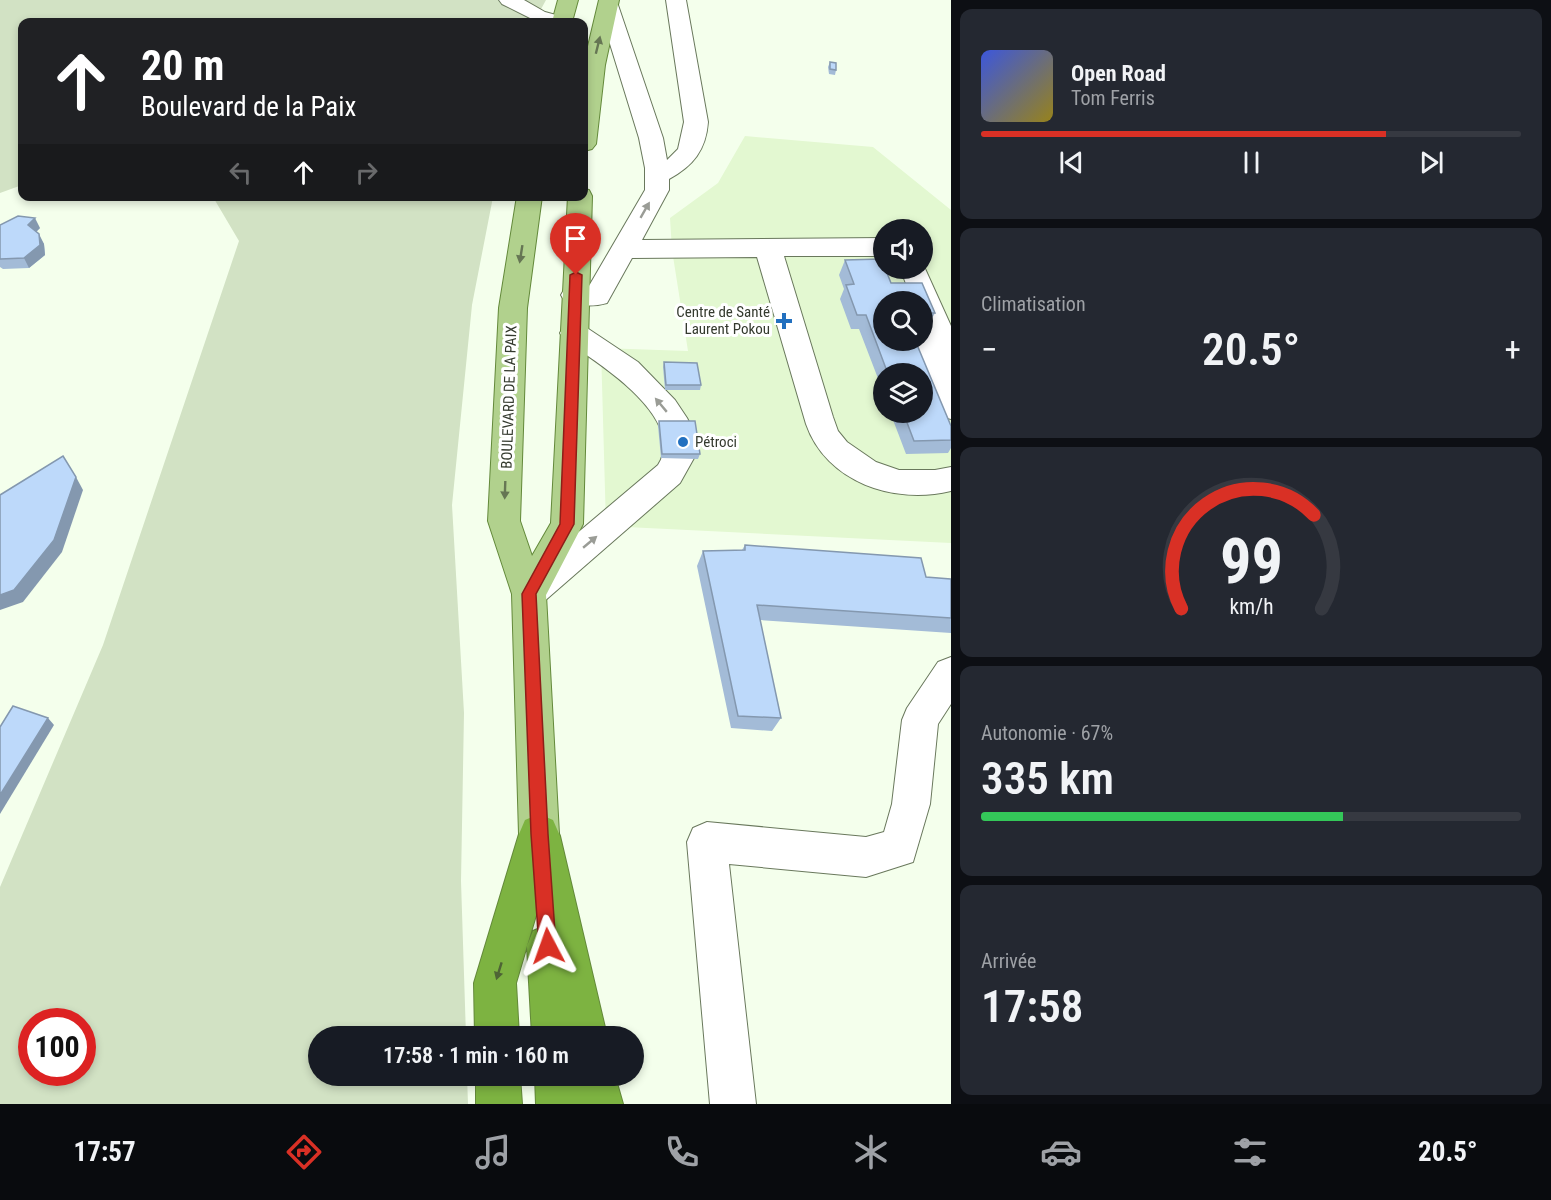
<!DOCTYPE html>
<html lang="fr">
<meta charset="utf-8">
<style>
:root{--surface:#171b24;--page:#242831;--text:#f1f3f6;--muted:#9ea1a6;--line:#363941;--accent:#d93025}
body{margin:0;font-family:"Roboto Condensed",sans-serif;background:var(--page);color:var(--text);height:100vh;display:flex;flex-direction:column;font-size:22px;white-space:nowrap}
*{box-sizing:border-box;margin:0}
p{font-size:20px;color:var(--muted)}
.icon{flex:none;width:33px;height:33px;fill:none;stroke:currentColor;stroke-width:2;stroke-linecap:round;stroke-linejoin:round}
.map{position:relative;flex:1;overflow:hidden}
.panel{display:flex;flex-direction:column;gap:9px;padding:9px;background:#0d0f14;width:600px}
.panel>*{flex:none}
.hud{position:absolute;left:18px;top:18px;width:570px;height:183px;border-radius:12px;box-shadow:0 3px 9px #0003;background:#202124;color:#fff;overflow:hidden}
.buttons{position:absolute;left:873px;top:219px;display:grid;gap:12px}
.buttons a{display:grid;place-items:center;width:60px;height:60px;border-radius:50%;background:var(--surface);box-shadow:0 3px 9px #0003;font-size:30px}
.speed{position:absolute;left:18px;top:1008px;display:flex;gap:12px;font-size:30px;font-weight:700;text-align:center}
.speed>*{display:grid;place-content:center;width:78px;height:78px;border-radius:50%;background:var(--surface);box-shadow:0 3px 9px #0003;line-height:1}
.speed .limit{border:9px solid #d22;background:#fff;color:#111}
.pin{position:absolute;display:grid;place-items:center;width:51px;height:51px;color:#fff;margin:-62px -26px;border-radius:50% 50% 50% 0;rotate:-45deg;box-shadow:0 0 6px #0007}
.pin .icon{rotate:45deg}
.me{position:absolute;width:66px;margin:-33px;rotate:356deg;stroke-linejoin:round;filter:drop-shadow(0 0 4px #0008)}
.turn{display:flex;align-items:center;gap:21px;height:126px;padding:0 24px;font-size:27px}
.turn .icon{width:78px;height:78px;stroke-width:2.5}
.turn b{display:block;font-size:42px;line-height:51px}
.lanes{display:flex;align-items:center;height:57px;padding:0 24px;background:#0003;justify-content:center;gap:30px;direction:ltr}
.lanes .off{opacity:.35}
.big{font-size:45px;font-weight:600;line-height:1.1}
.panel .widget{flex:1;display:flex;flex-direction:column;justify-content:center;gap:9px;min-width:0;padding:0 21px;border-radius:12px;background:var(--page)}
.panel .dial{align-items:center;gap:0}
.dial svg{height:156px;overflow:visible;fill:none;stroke:var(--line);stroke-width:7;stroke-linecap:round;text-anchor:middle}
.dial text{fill:var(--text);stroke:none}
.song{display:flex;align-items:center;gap:18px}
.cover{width:72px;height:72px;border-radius:9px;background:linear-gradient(135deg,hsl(230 70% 55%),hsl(50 70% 35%))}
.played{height:6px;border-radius:3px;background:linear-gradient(90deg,var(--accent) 75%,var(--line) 75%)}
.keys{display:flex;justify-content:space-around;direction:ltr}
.heat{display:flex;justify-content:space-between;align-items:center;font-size:33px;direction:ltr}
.charge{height:9px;border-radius:4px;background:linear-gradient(90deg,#34c759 67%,var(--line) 0)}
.trip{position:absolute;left:308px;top:1026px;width:336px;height:60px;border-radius:30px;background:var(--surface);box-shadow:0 3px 9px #0003;font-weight:600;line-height:60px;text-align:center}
.tab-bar{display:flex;height:96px;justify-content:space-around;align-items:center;background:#090b0e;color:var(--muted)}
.tab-bar .icon{width:42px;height:42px}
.tab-bar .on{color:var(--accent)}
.tab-bar b{font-size:27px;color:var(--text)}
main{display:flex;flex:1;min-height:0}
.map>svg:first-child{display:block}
.built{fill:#e3f8d1;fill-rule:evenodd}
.green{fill:#d2e2c4;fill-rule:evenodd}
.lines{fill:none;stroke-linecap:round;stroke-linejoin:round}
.minor-casing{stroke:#69785c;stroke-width:2}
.major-casing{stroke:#63893a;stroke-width:2}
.highway-casing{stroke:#63893a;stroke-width:2}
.minor{fill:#fff;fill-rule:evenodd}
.major{fill:#b1d18d;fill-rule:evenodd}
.highway{fill:#7db341;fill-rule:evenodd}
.wall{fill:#a3bbd7}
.shaded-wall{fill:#8498af}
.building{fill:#bdd9fa;stroke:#8498af;stroke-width:1.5}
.oneway{fill:#667654}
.oneway2{fill:#9a9c96}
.oneway3{fill:#4e6435}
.route{fill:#d93025;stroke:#8d1f18;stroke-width:1.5}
.poi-dot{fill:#2270bf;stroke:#fff;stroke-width:2}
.labels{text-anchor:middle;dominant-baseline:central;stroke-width:6;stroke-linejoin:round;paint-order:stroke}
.poi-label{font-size:15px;fill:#343a2e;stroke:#fff;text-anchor:end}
.street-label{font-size:15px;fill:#343a2e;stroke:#fff}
</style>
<main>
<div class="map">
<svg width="951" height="1104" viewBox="0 0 951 1104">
<rect width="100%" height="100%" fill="#f4ffec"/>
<!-- built -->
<path class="built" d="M745,136L873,147L951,210V543L606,526L601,348L688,351L672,250L670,218L718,183ZM884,230H922V268H884ZM884,302H922V340H884ZM884,374H922V412H884Z"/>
<!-- green -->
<g class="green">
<polygon points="0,0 546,0 534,22 22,22 22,185 0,193"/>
<path d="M213,197H493L472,305L452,505L464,713L461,881L466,1036H318V1076H467L468,1104H0V887L103,645L239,241ZM32,1022H82V1072H32Z"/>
</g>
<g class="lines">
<defs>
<g id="minor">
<polygon points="499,0 524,0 545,12 567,18 570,22 538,22 502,4"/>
<path d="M666,0H686L708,122C706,150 693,166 669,179V190L642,240L884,238V256H784L833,417L838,431L847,442L876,462L899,470H935L951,467V491C894,505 826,482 806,424L757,257L632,258L607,303C593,307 579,306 565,302L561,295L565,288L575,286H589L645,190V168L639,138L598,5L603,0L615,1L618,5L663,138L667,160L678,149L684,122Z"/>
<polygon points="922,262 951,326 951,419 940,416 936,408 909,340 922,340 922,330 925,330 922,325 922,302 913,302 900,268 922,268"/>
<path d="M574,323L584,326L638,362L675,400L687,418L691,426L694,458L680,483L541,604L529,609L517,604L512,594L517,584L658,465C688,418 596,361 564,340L560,333L564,326Z"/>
<polygon points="951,657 951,704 938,724 930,804 913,862 866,877 729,864 756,1104 710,1104 687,842 693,828 707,822 866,837 884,832 892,804 902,720 907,708 938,662"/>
</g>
<g id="major">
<polygon points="558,0 578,0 572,22 552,22"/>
<polygon points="599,0 619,0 605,65 596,144 592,149 584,151 584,63"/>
<polygon points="584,189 589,190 592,196 583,524 546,595 559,834 553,848 539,854 525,848 519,834 512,594 488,521 499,308 517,196 542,196 527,308 520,521 532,556 551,523 568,196 584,196"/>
</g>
<g id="highway">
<polygon points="539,814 553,820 560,836 607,1036 532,1036 527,946 533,931 540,928 537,912 516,983 519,1036 475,1036 474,983 519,834 525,820"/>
<polygon points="476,1076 520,1076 522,1104 476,1104"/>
<polygon points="535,1076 615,1076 623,1104 536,1104"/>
</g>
</defs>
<!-- minor casing -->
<use href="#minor" class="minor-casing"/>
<!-- major casing -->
<use href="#major" class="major-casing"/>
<!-- highway casing -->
<use href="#highway" class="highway-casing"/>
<!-- minor -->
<use href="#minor" class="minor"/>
<!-- major -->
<use href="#major" class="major"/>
<!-- highway -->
<use href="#highway" class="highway"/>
</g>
<!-- wall -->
<g class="wall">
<polygon points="830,62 836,70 835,75 829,74 828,67"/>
<polygon points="0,225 40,228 36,232 44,244 45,255 29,268 3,269 0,267"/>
<polygon points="882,259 884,264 884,268 885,268 891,283 922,283 935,313 927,327 922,327 922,302 884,302 884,340 915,340 951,426 951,448 948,453 906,454 890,412 922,412 922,374 884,374 884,394 859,329 851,329 840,299 844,289 839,275 845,260"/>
<polygon points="664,362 701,385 700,390 665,390 663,367"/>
<polygon points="659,421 700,454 698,459 661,458 658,426"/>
<polygon points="745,545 926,577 951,579 951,633 760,620 781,718 772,731 731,728 697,566 703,551 742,550"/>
</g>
<!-- shaded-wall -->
<g class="shaded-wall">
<polygon points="35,218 40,228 33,235 28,225"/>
<polygon points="39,234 44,244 45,255 29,268 24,258"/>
<polygon points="76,477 83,490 62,552 23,602 0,610 0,595"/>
<polygon points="48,718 54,725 0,814 0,795"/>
</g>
<!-- building -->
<g class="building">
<polygon points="830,62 836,63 836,70 830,69"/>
<polygon points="18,216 35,218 28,225 39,234 40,245 24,258 0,259 0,225"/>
<polygon points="882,259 884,264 884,268 885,268 891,283 922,283 935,313 922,313 922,302 884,302 884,340 915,340 951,426 951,440 914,441 903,412 922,412 922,374 888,374 866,315 857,315 846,285 854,284 845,260"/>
<polygon points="664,362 697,363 701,385 666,385"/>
<polygon points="659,421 695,421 700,454 662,454"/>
<polygon points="63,456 76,477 54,540 14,590 0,595 0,495"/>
<polygon points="745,545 921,558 926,577 951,579 951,618 757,605 781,718 738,716 703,551 745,550"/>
<polygon points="13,706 48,718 0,795 0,727"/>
</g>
<!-- one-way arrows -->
<defs><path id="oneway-solid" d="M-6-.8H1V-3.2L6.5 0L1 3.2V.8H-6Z" transform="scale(1.5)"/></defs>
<g class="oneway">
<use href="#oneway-solid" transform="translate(598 45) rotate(-76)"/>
<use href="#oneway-solid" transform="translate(521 254) rotate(99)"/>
<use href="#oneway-solid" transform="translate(505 490) rotate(92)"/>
</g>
<g class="oneway2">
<use href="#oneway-solid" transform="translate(645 210) rotate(-60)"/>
<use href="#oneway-solid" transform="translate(661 405) rotate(-130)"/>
<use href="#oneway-solid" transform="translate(590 542) rotate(-40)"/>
</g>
<use class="oneway3" href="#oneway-solid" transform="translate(499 971) rotate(107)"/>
<!-- route -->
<polygon class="route" points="576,272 582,275 574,524 536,594 548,834 556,946 554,953 548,955 541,953 539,946 531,834 522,594 560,524 570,275"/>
<!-- markers -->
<g class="poi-dot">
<path d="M781 312h6v6h6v6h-6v6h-6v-6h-6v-6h6z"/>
<circle cx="683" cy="442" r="6"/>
</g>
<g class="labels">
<!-- poi labels -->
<g class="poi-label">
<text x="770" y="312">Centre de Santé<tspan x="770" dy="17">Laurent Pokou</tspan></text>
<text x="695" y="442" text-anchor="start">Pétroci</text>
</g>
<!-- street labels -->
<g class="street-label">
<text transform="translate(509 397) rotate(-88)">BOULEVARD DE LA PAIX</text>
</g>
</g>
</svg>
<div class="buttons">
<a><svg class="icon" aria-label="sound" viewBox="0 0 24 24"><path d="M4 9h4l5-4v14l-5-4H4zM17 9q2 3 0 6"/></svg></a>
<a><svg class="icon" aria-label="search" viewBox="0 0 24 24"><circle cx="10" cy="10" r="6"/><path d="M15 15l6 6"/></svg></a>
<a><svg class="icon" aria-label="layers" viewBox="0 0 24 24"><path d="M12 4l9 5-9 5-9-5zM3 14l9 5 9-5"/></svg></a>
</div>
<div class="speed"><div class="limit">100</div></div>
<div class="pin" style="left:576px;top:275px;background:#d93025"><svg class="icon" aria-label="arrive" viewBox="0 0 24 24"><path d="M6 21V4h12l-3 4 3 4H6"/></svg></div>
<svg class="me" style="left:548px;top:946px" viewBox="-20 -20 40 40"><path d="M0-17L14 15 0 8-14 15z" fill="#d93025" stroke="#fff" stroke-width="4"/></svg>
<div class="trip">17:58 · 1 min · 160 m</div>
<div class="hud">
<div class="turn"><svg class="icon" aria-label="ahead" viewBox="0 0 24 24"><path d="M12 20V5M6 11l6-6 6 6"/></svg><div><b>20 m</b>Boulevard de la Paix</div></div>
<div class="lanes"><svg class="icon off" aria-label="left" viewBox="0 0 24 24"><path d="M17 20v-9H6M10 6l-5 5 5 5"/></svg><svg class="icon" aria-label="ahead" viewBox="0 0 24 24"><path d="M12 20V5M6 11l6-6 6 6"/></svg><svg class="icon off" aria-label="right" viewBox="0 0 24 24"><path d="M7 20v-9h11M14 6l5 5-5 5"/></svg></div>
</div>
</div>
<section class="panel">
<div class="widget">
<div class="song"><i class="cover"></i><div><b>Open Road</b><p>Tom Ferris</p></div></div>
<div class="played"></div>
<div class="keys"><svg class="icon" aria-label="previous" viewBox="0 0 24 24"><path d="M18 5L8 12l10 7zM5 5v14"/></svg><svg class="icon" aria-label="pause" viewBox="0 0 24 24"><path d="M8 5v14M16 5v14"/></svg><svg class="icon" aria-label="next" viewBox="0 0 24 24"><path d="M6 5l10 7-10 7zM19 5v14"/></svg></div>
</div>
<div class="widget"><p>Climatisation</p>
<div class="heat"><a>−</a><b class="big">20.5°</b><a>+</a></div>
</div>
<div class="widget dial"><svg viewBox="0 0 100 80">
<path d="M14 69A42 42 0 1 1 86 69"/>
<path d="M14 69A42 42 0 0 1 82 21" stroke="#d93025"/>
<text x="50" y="56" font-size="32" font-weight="700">99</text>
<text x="50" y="72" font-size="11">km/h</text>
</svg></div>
<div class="widget"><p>Autonomie · 67%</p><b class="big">335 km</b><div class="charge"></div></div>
<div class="widget"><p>Arrivée</p><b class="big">17:58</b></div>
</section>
</main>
<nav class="tab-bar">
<b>17:57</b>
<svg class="icon on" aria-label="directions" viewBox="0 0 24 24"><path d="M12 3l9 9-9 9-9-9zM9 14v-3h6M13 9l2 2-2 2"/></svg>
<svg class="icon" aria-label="music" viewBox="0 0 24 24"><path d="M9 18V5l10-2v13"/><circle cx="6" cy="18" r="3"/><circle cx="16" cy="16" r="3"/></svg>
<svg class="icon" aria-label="phone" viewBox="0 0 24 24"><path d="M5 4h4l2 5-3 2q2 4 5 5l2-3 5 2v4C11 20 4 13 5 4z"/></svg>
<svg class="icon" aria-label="climate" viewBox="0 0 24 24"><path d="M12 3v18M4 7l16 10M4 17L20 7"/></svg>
<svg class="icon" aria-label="car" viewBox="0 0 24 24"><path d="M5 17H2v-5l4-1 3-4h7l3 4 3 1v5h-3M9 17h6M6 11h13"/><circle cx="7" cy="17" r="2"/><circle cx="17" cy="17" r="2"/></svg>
<svg class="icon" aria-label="filters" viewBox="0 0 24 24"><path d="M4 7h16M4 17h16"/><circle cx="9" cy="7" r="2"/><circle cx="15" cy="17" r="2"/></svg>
<b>20.5°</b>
</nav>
